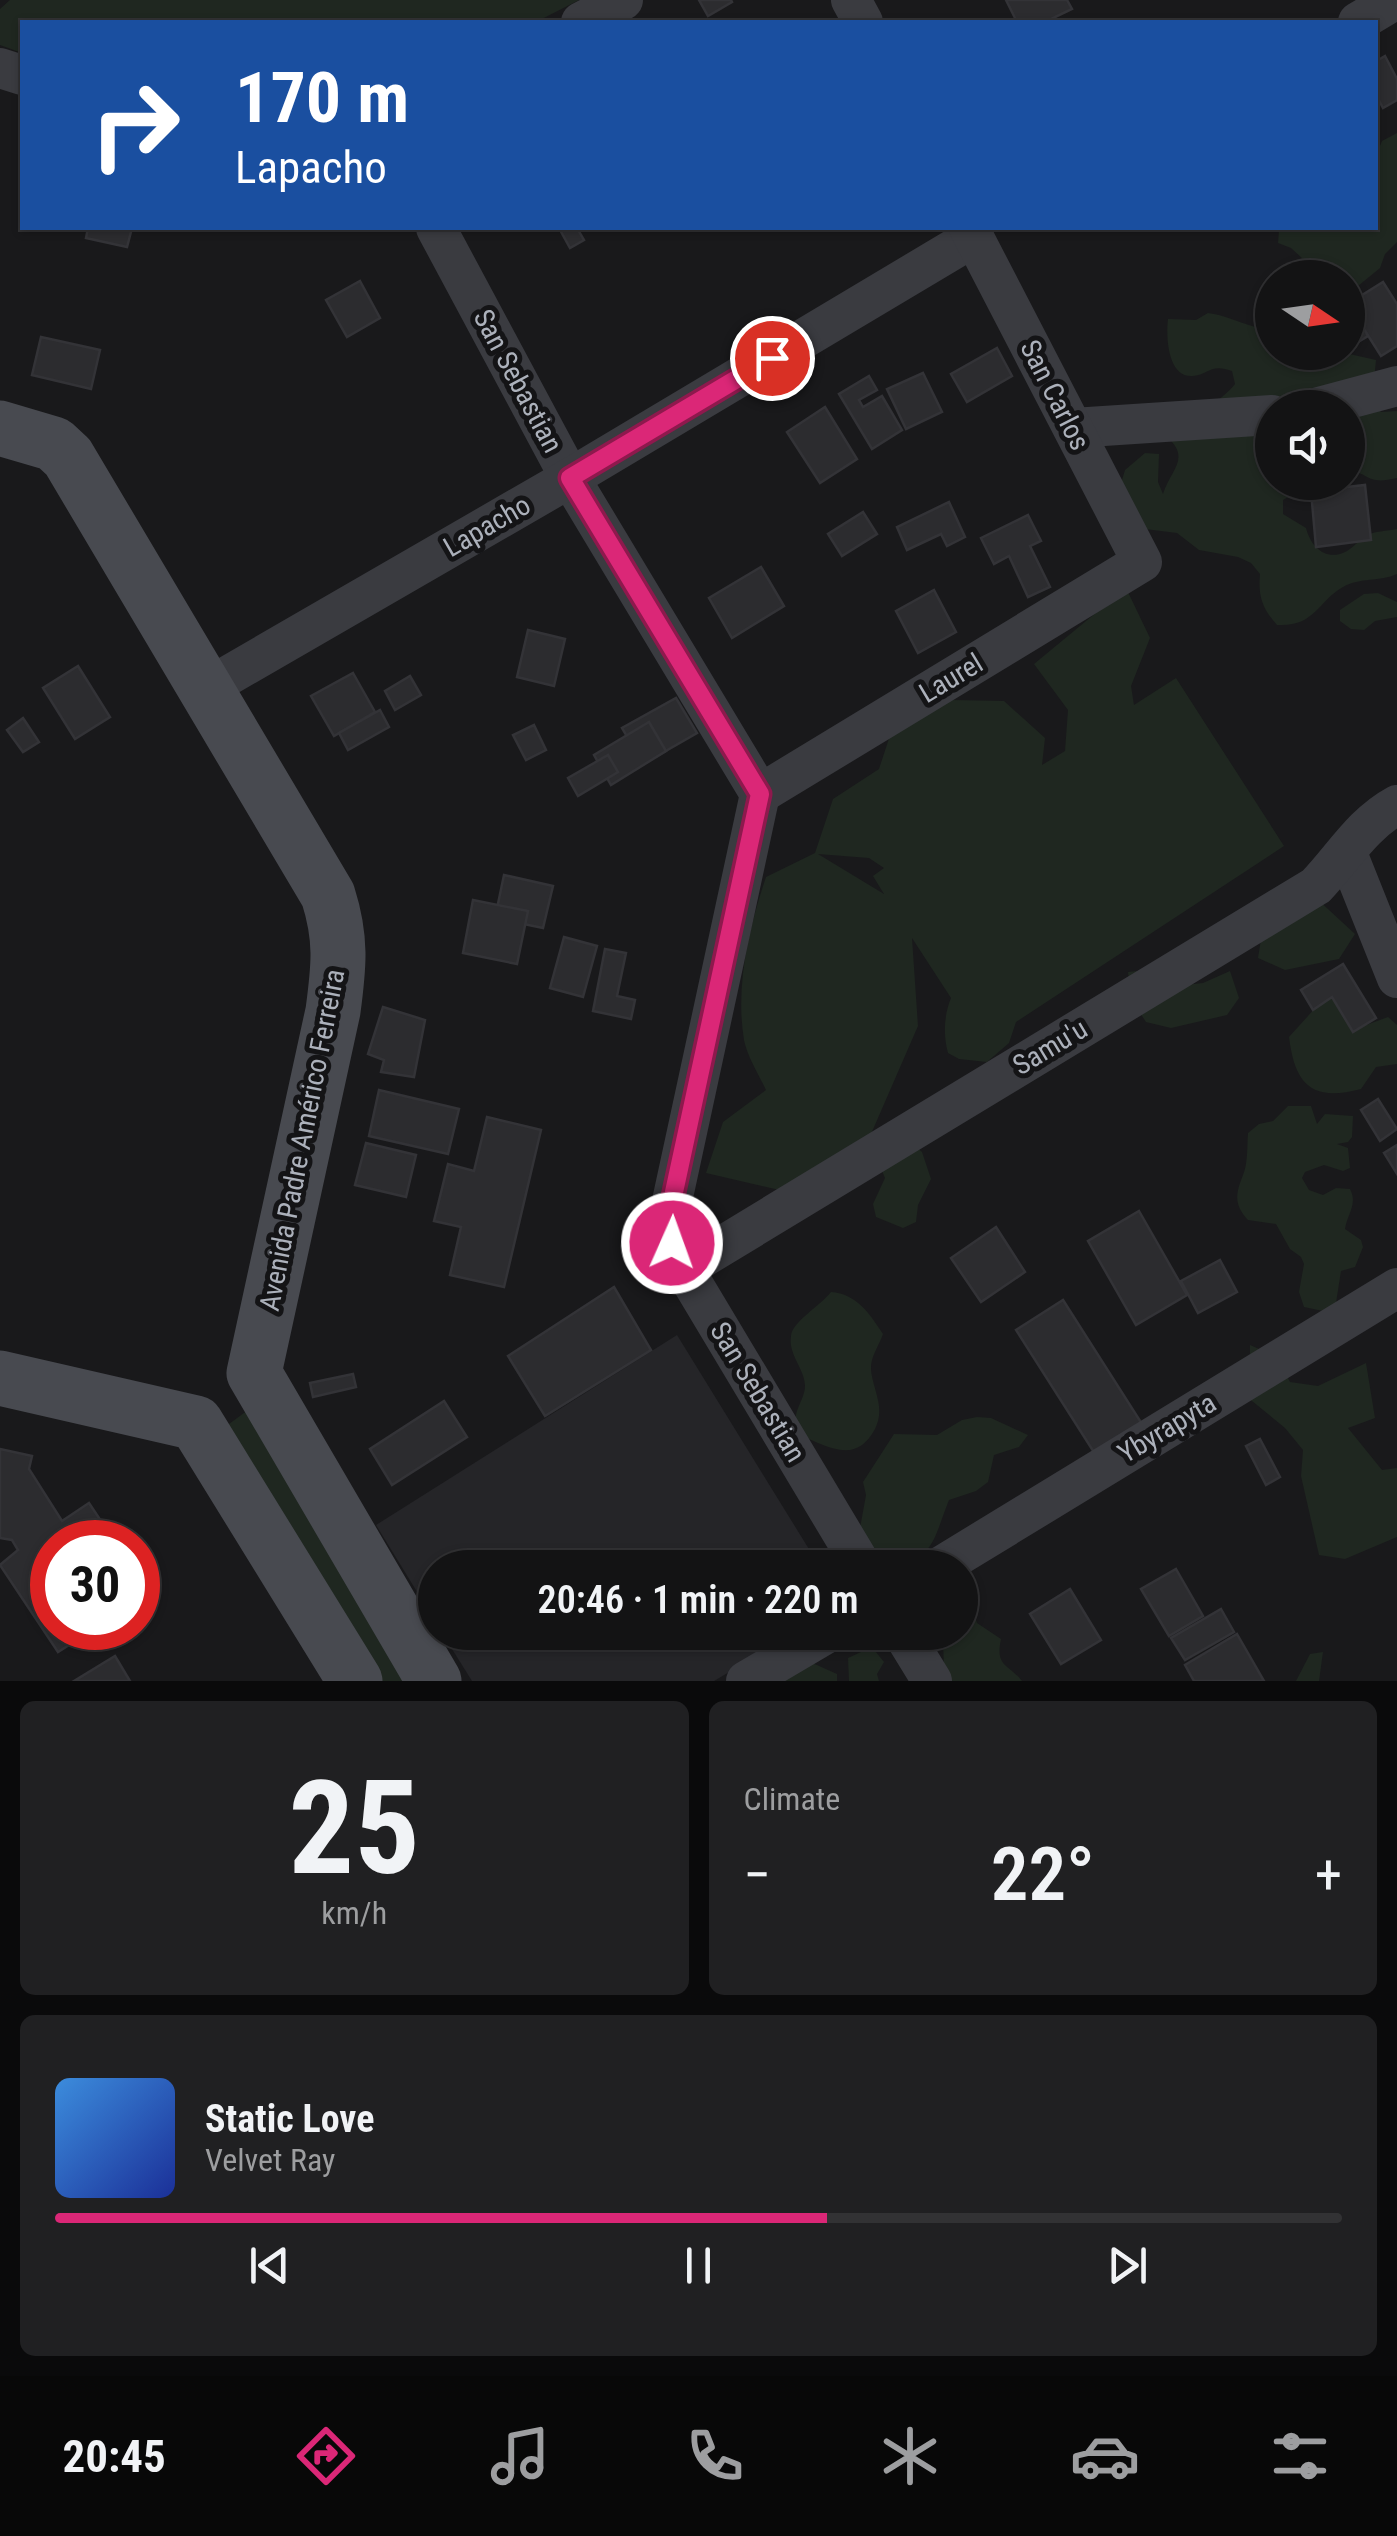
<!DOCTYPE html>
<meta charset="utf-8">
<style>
:root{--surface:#131314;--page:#202022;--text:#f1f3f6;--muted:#9d9ea0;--line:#323234;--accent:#db2777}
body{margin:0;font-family:"Roboto Condensed",sans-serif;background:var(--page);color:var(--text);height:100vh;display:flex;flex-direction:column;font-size:38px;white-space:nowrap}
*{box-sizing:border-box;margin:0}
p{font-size:32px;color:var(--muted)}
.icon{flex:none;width:55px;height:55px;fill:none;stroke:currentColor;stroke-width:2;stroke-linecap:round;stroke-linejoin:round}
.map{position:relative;height:1681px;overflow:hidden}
.panel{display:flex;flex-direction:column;gap:20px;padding:20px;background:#0a0a0b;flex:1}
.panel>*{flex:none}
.banner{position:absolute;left:20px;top:20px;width:1358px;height:210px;border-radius:0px;box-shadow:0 2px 8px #0004,0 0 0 2px var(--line);background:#1a4fa0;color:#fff;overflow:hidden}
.needle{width:65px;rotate:103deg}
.controls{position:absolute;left:1255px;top:260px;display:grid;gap:20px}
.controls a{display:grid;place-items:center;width:110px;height:110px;border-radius:50%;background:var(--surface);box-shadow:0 2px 8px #0004,0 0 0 2px var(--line);font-size:50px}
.speed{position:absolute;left:30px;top:1520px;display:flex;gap:20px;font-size:50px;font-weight:700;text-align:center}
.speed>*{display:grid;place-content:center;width:130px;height:130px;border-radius:50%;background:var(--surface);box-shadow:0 2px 8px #0004,0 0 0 2px var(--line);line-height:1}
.speed .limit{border:15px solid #d22;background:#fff;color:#111}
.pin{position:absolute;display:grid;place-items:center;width:85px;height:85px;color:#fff;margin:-42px;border:5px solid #fff;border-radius:50%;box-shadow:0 2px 10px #0007}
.me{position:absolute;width:110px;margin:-55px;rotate:2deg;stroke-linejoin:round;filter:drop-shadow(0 0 8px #0008)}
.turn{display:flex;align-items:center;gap:35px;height:210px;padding:0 50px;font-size:45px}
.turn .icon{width:130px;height:130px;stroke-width:2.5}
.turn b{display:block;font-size:70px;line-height:85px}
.big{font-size:75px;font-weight:600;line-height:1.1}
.panel .tile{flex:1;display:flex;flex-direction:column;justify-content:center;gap:15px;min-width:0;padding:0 35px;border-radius:15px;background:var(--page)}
.panel .dial{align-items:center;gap:0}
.dial b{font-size:130px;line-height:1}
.song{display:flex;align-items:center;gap:30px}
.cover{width:120px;height:120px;border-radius:15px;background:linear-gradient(135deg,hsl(210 70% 55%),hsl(230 70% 35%))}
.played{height:10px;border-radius:5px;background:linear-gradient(90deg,var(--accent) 60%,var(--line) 60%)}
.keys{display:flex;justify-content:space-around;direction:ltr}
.heat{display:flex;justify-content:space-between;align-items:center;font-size:55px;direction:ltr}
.panel .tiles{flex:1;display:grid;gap:20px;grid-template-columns:1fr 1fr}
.tile:last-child{grid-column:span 2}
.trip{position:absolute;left:418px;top:1550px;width:560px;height:100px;border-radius:50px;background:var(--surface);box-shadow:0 2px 8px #0004,0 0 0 2px var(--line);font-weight:600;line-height:100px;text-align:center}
.tabs{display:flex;height:160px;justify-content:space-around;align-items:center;background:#080808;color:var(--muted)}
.tabs .icon{width:70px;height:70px}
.tabs .current{color:var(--accent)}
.tabs b{font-size:45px;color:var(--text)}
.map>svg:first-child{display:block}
.built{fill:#252528}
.green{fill:#1f2720;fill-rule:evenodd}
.building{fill:#2c2c2f;stroke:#333337;stroke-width:2.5}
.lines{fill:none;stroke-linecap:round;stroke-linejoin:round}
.street{stroke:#3a3b40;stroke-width:40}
.secondary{stroke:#484a50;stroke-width:55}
.route-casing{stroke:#8e194d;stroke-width:25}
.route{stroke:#db2777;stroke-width:18}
.labels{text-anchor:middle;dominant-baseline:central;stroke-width:10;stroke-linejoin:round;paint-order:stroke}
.street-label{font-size:28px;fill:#acb1bb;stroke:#141416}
</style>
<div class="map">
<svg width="1397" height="1681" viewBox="0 0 1397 1681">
<rect width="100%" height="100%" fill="#19191b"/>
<!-- built -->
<g class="built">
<polygon points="677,1335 820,1567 435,1568 435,1621 376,1525"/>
<polygon points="442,1633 795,1633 714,1681 472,1681"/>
</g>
<!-- green -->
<g class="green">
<polygon points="10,0 579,0 536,22 22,22 22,53 0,45 0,9"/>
<polygon points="1397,133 1397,242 1385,254 1380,268 1358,286 1348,314 1348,278 1282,277 1278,270 1302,258 1291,248 1278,243 1279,230 1285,228 1375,228 1377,153 1382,141"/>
<path d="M1208,313C1231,316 1250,329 1272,329V352L1345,353L1376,360L1372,401L1381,412L1397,411V478C1368,485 1371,475 1348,469V408H1272V482L1313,483L1283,500V514L1306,528C1311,548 1327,562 1347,551C1354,547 1359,540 1366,536C1374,531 1387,531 1397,529V574C1380,582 1360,577 1343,587C1317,602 1315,627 1277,625C1262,608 1258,596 1260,574L1251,563L1238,557L1199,550L1177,533L1137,528L1117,497L1125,470L1145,453L1159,454L1158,482L1163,494C1170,470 1191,459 1168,438C1184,425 1225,398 1235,384L1232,371C1210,363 1209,375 1192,376C1167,377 1166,335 1168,319L1196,320Z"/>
<path d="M1126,588L1150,638L1131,686L1134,705L1176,678L1284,846L1016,1022L1009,1043L987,1062L959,1059L948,1053C943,1035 944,1015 951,998L912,938L918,1026L871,1134L810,1197L706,1173L723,1122L766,1090C759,1075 747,1056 744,1040C735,986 749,928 766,877L815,853L833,799L879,769L896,717L952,700L1004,701L1045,738L1042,765L1065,751L1068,710L1034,664ZM818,854L869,858L884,868L873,876L884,894Z"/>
<polygon points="1378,593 1397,602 1397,617 1375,621 1364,630 1351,629 1340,621 1340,610 1364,594"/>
<polygon points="1315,897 1355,934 1339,959 1285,970 1258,958 1262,933"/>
<polygon points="1155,969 1176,986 1203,983 1230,971 1239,998 1227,1015 1171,1028 1146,1022 1131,999 1128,972"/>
<path d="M1327,995L1353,1002L1361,1027L1388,1017L1397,1025V1064L1376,1067L1361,1089C1312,1102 1295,1085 1289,1037Z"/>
<path d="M1288,1106H1311L1317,1124L1325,1114L1353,1116L1352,1137L1348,1142L1337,1144L1348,1148L1350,1168L1343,1171L1324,1165L1305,1172L1302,1178L1309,1190L1323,1195L1336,1188L1350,1189C1358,1204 1347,1215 1345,1229L1361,1240L1363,1247L1355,1267L1341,1271L1336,1303L1323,1311L1304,1307L1299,1292L1304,1264L1301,1257L1290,1249L1276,1224L1248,1220C1233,1204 1236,1193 1243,1175C1248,1163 1247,1146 1248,1133L1259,1124L1273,1121Z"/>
<polygon points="910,1142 922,1152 931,1179 918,1205 916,1222 903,1228 876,1217 873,1204 885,1178 880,1166"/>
<path d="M831,1292C857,1294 869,1313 883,1334C879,1346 870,1357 871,1370C873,1390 886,1408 875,1429C860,1456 843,1453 818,1443C811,1440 802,1436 799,1430C789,1414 805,1401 805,1386C805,1369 788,1355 791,1336C792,1322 821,1305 831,1292Z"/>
<polygon points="1250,1345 1277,1357 1290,1382 1318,1386 1366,1363 1375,1418 1348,1428 1382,1470 1397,1468 1397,1537 1345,1559 1319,1555 1301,1476 1303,1450 1285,1428 1241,1392 1250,1366"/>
<polygon points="256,1404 436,1681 368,1681 225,1427"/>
<path d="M977,1417L991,1418L1028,1435L1019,1447L994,1455L988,1482L976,1491L949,1500C930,1548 935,1563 876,1558L858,1539L866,1495L863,1482L894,1434L937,1435L962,1420Z"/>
<path d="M960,1590L969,1596L977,1623L1001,1639C995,1667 1008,1663 1022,1681H950L944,1670L943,1639L932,1633L960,1632Z"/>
<polygon points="875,1651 884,1662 877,1674 879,1681 849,1681 848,1658 861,1652"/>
<polygon points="1323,1652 1319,1681 1296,1681 1310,1654"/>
<polygon points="799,1657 837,1674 837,1681 768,1681"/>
</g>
<!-- building -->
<g class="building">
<polygon points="699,0 731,0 732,2 708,16"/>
<polygon points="1006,0 1067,0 1072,9 1045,22 1017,22"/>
<polygon points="1385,56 1397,79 1397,100 1383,108 1375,93 1375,62"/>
<polygon points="88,228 132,228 127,247 86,238"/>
<polygon points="559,228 577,228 584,240 570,248"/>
<polygon points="360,281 380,318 347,337 326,300"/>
<polygon points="1383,282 1397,304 1397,346 1381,356 1348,304"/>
<polygon points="1356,315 1368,336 1348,348 1348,320"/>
<polygon points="41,337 100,350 91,389 32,375"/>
<polygon points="997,348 1012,376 967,402 951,374"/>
<polygon points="923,373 942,412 906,429 887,389"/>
<polygon points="869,376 877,390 859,400 863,407 882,396 902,430 872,449 839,394"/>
<polygon points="825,407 857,459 820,483 787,432"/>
<polygon points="1365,485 1371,540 1316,547 1311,491"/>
<polygon points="949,502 965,537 947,546 941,534 907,550 897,527"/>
<polygon points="863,512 877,534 842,556 828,534"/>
<polygon points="1028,515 1041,541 1030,546 1050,587 1028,597 1009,556 994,564 981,538"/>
<polygon points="761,567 784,606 732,638 709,598"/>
<polygon points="934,590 956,632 918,653 896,611"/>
<polygon points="528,630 565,639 554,686 517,677"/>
<polygon points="78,666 110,717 75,739 43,688"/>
<polygon points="353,673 375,712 334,736 311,696"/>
<polygon points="410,676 421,695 395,710 385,691"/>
<polygon points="676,698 697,733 643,764 622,728"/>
<polygon points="380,710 389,727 348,750 339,733"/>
<polygon points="23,718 39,742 23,752 7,730"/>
<polygon points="649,722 666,751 611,785 594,755"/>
<polygon points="534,725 546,750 526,760 513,735"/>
<polygon points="608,755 618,772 578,796 568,778"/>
<polygon points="504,875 553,886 543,928 495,918"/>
<polygon points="473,900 528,911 517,964 463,953"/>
<polygon points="564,937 597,946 583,997 550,988"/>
<polygon points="605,949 626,953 617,996 635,1000 631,1019 593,1011"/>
<polygon points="1343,964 1376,1018 1353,1032 1332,997 1313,1010 1301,990"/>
<polygon points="383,1007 425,1020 414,1077 381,1072 384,1060 368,1054"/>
<polygon points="379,1090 459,1109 448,1154 369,1136"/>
<polygon points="1378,1099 1397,1129 1380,1141 1361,1110"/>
<polygon points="487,1117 541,1130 504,1287 450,1275 461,1227 434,1221 448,1164 474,1171"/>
<polygon points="366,1143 416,1155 406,1197 355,1185"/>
<polygon points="1397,1145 1397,1174 1384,1153"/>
<polygon points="1139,1211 1187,1295 1136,1325 1088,1241"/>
<polygon points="996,1227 1025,1272 981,1302 951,1258"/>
<polygon points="1220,1260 1237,1292 1198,1313 1181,1281"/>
<polygon points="614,1287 651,1350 545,1416 508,1356"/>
<polygon points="1063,1300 1144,1427 1097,1457 1016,1330"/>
<polygon points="353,1374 356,1387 313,1397 310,1383"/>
<polygon points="444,1401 467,1437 392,1485 370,1449"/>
<polygon points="1260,1439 1280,1477 1266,1485 1246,1446"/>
<polygon points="0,1449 32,1456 29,1469 62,1521 89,1503 115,1542 52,1542 52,1628 96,1628 58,1652 0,1565 18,1550 12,1540 0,1538"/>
<polygon points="1176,1569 1203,1616 1169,1636 1141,1589"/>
<polygon points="1070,1589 1101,1640 1061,1664 1030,1614"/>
<polygon points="1221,1609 1234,1632 1185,1660 1171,1638"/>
<polygon points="1237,1634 1264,1681 1194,1681 1185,1665"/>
<polygon points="115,1656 130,1681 74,1681"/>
</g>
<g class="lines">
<!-- street -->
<g class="street">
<polyline points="851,0 863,22"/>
<polyline points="581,22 623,0"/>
<polyline points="1358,22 1395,0"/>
<polyline points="0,68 22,75"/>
<polyline points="436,228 570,478 760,794 671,1206 672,1243 684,1269 863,1568"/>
<polyline points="1315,408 1397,386"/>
<polyline points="1073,428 1272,415"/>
<polyline points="205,689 570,478 974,237"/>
<polyline points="760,794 1142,562 969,228"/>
<polyline points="1347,853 1397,978"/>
<path d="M684,1269L1316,886C1343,858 1362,824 1397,805"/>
<polyline points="938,1568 1397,1288"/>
<polyline points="902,1632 932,1681"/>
<polyline points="746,1681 829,1632"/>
</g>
<!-- secondary -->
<g class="secondary">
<path d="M0,428L54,444L68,457L328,895C342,939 339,966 333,1011L254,1373L434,1681"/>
<polyline points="0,1378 196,1423 355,1681"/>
</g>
</g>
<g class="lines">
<defs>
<polyline id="route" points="672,1243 671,1206 760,794 570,478 772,358"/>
</defs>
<!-- route casing -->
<use href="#route" class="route-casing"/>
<!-- route -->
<use href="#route" class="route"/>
</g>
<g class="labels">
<!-- street labels -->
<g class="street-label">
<text transform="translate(518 381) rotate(62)">San Sebastian</text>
<text transform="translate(1055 395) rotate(63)">San Carlos</text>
<text transform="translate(487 526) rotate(-30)">Lapacho</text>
<text transform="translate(951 678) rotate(-31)">Laurel</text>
<text transform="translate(1050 1047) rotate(-31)">Samu'u</text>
<text transform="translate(302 1140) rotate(-79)">Avenida Padre Américo Ferreira</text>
<text transform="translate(758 1392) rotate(59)">San Sebastian</text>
<text transform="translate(1167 1428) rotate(-31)">Ybyrapyta</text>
</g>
</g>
</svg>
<div class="controls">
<a><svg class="needle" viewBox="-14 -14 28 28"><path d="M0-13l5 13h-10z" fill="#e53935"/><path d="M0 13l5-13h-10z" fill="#9d9ea0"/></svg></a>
<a><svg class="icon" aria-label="sound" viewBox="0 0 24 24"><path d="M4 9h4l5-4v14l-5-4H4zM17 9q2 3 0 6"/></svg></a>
</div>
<div class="speed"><div class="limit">30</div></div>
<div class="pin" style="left:772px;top:358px;background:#d93025"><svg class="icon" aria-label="arrive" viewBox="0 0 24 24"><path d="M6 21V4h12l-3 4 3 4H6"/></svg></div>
<svg class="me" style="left:672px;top:1243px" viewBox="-20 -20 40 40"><circle r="17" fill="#db2777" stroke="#fff" stroke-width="3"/><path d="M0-11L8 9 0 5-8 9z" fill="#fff"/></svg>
<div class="trip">20:46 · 1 min · 220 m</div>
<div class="banner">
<div class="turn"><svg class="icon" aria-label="right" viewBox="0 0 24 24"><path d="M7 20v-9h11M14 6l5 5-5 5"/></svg><div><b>170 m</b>Lapacho</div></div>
</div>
</div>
<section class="panel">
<div class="tiles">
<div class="tile dial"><b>25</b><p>km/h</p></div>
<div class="tile"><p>Climate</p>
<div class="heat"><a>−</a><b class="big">22°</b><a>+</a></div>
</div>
<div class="tile">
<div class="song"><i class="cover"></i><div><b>Static Love</b><p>Velvet Ray</p></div></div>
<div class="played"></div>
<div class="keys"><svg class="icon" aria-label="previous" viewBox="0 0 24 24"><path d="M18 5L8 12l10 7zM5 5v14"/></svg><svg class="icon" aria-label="pause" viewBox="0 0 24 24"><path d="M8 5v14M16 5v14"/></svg><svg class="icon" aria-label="next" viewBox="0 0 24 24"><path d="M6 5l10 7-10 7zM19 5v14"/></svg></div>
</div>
</div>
</section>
<nav class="tabs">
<b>20:45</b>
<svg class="icon current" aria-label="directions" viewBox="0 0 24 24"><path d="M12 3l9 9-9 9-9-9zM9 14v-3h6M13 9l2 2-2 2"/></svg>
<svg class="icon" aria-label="music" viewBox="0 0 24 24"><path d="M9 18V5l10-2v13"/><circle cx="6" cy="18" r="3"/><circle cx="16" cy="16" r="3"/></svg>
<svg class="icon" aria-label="phone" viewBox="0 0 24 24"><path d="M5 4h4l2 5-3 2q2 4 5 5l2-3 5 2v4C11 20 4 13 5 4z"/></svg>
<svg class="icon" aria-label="climate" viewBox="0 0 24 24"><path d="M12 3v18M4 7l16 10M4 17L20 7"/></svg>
<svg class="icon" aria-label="car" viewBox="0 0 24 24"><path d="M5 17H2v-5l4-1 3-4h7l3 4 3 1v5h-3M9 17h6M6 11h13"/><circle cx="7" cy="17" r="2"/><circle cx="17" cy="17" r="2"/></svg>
<svg class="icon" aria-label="filters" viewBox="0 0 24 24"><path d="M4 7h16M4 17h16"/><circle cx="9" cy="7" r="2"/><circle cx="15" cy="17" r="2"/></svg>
</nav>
